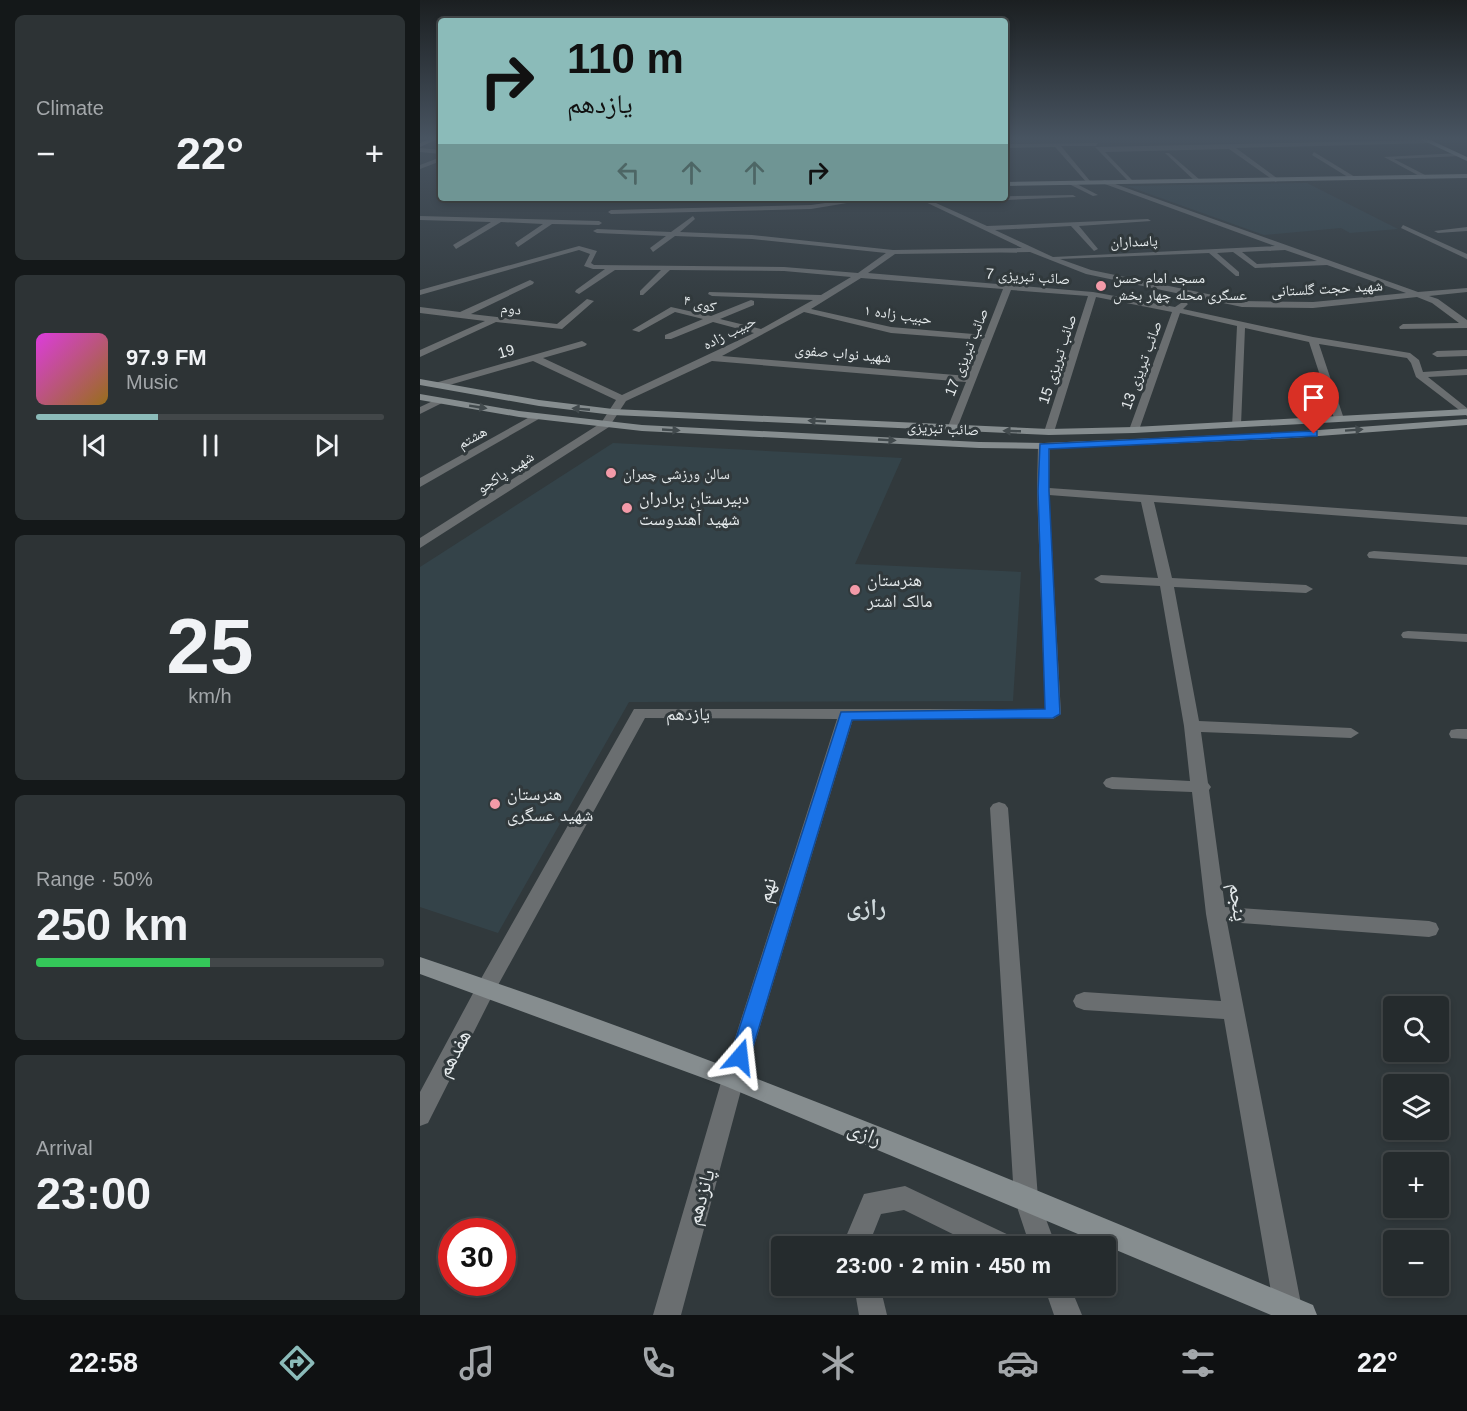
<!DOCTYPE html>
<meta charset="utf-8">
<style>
:root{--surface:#252b2d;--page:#2d3335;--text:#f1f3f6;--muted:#a3a7aa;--line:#424749;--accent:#8bbbb9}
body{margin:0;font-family:Helvetica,"Noto Naskh Arabic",sans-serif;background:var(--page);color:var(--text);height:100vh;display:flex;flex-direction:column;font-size:22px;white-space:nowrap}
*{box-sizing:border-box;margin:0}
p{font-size:20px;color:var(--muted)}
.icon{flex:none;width:33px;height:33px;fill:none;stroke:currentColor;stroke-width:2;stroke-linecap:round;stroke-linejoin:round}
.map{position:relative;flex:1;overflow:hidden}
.details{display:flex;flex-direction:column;gap:15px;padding:15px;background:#141819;width:420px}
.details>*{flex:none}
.banner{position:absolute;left:18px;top:18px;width:570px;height:183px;border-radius:6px;box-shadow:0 3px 9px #0003,0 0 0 2px var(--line);background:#8bbbb9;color:#111;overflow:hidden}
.tools{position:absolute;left:963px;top:996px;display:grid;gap:12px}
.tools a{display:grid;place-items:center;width:66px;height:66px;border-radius:6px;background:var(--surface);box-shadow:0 3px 9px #0003,0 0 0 2px var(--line);font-size:30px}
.speed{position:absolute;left:18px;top:1218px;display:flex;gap:12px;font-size:30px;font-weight:700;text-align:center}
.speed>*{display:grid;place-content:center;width:78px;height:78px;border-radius:50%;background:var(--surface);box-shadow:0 3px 9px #0003,0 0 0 2px var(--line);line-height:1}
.speed .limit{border:9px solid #d22;background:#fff;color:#111}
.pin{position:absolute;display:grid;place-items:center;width:51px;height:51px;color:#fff;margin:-62px -26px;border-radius:50% 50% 50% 0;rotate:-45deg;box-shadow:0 0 6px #0007}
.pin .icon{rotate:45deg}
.me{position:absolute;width:66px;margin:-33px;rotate:17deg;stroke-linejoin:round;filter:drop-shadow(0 0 4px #0008)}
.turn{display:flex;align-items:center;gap:21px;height:126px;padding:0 30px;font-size:27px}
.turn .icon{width:78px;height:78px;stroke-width:2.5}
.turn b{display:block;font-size:42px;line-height:51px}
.lanes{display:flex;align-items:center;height:57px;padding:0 30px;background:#0003;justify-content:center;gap:30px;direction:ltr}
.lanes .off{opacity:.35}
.big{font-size:45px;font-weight:800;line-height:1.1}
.details .tile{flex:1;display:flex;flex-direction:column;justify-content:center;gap:9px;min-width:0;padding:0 21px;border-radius:9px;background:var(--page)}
.details .dial{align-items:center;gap:0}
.dial b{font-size:78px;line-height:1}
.song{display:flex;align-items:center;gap:18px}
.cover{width:72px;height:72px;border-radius:9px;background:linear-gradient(135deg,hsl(300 70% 55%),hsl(40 70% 35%))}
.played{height:6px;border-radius:3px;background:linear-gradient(90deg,var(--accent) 35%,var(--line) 35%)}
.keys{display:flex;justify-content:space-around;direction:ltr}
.heat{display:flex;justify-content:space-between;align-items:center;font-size:33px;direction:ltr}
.charge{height:9px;border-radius:4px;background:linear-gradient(90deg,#34c759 50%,var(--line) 0)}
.trip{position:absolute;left:351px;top:1236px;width:345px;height:60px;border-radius:6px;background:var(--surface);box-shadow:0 3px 9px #0003,0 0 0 2px var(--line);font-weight:800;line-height:60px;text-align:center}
.dock{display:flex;height:96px;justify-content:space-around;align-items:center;background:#0f1112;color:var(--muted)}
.dock .icon{width:42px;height:42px}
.dock .current{color:var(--accent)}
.dock b{font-size:27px;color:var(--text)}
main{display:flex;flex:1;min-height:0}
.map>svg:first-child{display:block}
.built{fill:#344349}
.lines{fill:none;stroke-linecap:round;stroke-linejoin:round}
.street{fill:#6a6e70;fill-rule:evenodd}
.secondary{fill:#868d8f;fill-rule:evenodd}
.primary{fill:#9ca4a7;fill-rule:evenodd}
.oneway{fill:#424a4d}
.route{fill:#1a73e8;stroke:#114b97;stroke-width:1.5}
.poi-dot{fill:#f39aa8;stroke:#31393c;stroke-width:2}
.labels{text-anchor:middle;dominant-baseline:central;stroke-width:6;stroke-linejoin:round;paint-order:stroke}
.far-street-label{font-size:15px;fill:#e5eaec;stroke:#31393c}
.far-poi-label{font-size:15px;fill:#e5eaec;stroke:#31393c;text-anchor:start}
.poi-label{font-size:18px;fill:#e5eaec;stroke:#31393c;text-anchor:start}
.street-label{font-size:18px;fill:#e5eaec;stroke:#31393c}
.near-street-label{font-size:21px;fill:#e5eaec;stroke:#31393c}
.near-neighbourhood-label{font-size:24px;font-weight:bold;fill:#ced8db;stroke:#31393c}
</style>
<main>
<section class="details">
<div class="tile"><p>Climate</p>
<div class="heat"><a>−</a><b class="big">22°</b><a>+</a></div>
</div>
<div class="tile">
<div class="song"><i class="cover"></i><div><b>97.9 FM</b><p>Music</p></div></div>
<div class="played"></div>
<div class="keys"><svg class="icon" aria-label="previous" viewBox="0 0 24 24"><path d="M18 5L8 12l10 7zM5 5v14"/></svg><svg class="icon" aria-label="pause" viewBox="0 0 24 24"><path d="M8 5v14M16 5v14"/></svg><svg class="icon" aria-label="next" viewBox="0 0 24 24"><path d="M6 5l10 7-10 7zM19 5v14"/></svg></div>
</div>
<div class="tile dial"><b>25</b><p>km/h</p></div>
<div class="tile"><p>Range · 50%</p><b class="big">250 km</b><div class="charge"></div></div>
<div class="tile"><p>Arrival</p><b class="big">23:00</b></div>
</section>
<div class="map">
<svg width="1047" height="1315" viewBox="0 0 1047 1315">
<rect width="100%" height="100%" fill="#31393c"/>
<!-- built -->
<g class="built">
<polygon points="887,183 978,229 930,233 921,228 844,235 707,186"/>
<polygon points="193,443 482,458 435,564 601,572 593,701 209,702 78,933 0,907 0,567"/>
</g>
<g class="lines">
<!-- street -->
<g class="street">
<polygon points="1010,140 1012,143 816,148 858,179 856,182 809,149 685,152 712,180 710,183 675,147"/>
<polygon points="678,143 676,146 641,146 670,181 668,184 635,147 585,148 585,144"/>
<polygon points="0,148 21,150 21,154 0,152"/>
<polygon points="894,152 935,177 936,178 931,179 892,155"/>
<polygon points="745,153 749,153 780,180 780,182 776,182"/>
<polygon points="1039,153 1041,156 974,159 1007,176 1005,179 964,157"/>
<polygon points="21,157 21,161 0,169 0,165"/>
<path d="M684,180L998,292L1047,288V292L1009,296L1018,299L1047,320V328L980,329L979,327L983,324L1039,323L1012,303L997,297L893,308L822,307L666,274L610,252L475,254L448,273L673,292L755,307L764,301L768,304L763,309L893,337L990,353L999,360L1003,372L1047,369V375L1008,377L1047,408V416L996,377L991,363L987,358L899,344L924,419L915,421L889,342L825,328L821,425L812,427L817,326L760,313L719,430L710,432L709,430L752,312L676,297L634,432L625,434L624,432L668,296L591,290L536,431L527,429L546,382L292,361L206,401L189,427L0,548V538L181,423L196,400L113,361L19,388L14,385L15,383L162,341L167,344L165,346L123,358L202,395L334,333L293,322L251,339H245V335L283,319L255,312L219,332L212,330L251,307L291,316L331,300L334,301V305L300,319L341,329L393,300L292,296L288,294L289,292L401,295L431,277L364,271L250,270L223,295H220V291L241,270H195L159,294L155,292L156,290L185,269H173L164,266L170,254L159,250L0,295V290L159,246L177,251L171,263L174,265L364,267L438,273L466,253L332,239L255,236L233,252L230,248L246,236L177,233L173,231L177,229L251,232L273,216L275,219L260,232L332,235L473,250L602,248L497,198L653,195L656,197L516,203L567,226L728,219L731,221L659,226L678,249L674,251L651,226L575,230L633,257L855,246L682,183ZM865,250L897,261L837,264L822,252ZM813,252L835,268L907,265L986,293L893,302L822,301L671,270L640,259L789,253L816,276H819V272L797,253ZM441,278L583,289L565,335L471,327L391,309ZM384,312L471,333L562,340L548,376L302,356Z"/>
<polygon points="649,182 653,182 678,195 673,196 649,184"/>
<polygon points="208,198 246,198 205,201"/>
<polygon points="440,198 457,198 391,209 191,214 188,212 191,210 391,205"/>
<polygon points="0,216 179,221 182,223 179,225 132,224 98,247 95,243 123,224 81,222 36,249 33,245 71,222 0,220"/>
<polygon points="983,225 1047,254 1047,259 981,228"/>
<polygon points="1047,227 1047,231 1018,233 1014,231"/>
<polygon points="110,280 114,282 113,284 51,314 137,324 167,299 174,301 142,329 76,322 0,357 0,350 65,321 0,313 0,307 40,312"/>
<polygon points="1047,350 1047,356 1017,357 1012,354 1017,351"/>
<polygon points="17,399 26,401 0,414 0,407"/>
<polygon points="115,414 124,416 0,487 0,478"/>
<polygon points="624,443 630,446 629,488 1047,517 1047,525 734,502 752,578 886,585 893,589 886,593 754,587 779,721 931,728 939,733 931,738 781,732 788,783 791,787 789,790 805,907 1009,921 1016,923 1019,929 1016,935 1009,937 807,922 882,1309 879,1315 857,1315 854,1309 804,1019 664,1010 656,1007 653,1001 656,995 664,992 801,1001 786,914 772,792 692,789 686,787 683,783 686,779 692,777 770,781 764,726 740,586 681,583 674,579 681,575 738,578 721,502 629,495 641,714 633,719 433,719 324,1079 261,1315 233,1315 302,1079 417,719 225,718 72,996 8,1123 0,1126 0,1092 58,984 214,709 625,709 617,491 618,446"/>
<polygon points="954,551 1047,557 1047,565 949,558 947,555 949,552"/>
<polygon points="988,631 1047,634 1047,642 983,638 981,635 983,632"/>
<polygon points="1037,729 1047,729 1047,739 1031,738 1029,734 1031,730"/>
<polygon points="579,802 585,804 588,808 618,1198 636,1246 610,1246 594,1198 570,808 573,804"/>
<polygon points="485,1186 593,1237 597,1246 557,1246 484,1210 461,1214 451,1239 452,1246 426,1246 425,1239 444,1194"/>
<polygon points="434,1286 460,1286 467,1315 439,1315"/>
<polygon points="624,1286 650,1286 662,1315 634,1315"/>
</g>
<!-- secondary -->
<g class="secondary">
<polygon points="12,138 20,138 0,147 0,143"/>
<polygon points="1047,174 1047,178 585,186 585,182"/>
<polygon points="0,379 119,400 193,409 629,429 714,427 1047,409 1047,415 714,433 629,435 193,415 119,406 0,385"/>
<polygon points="0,394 99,411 222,425 559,442 624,443 872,432 1047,419 1047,425 872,438 624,449 559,448 222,431 99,417 0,400"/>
<path d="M0,957C303,1058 598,1182 893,1305L897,1315H851L305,1086L0,974Z"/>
</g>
<!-- primary -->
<polygon class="primary" points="998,138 1006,138 1047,157 1047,161"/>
</g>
<!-- one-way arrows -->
<defs><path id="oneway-solid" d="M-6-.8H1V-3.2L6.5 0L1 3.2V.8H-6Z" transform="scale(1.5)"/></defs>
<g class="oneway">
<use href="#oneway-solid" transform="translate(58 407) rotate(9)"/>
<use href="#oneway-solid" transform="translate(161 409) rotate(-175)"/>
<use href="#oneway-solid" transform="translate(397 421) rotate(-177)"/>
<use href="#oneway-solid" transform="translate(251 430) rotate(3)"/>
<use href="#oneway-solid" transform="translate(934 430) rotate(-4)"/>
<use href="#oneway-solid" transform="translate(592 431) rotate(-178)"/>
<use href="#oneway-solid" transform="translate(467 440) rotate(3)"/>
</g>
<!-- sky -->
<linearGradient id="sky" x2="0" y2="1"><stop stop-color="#1b1f21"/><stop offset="0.43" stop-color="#485461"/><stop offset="1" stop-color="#485461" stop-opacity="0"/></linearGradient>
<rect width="1047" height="322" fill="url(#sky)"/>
<!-- route -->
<polygon class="route" points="894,431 897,431 897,436 629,449 629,491 640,714 633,718 432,720 330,1057 327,1063 320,1066 313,1063 310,1057 421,712 625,709 618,491 620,444"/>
<!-- markers -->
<g class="poi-dot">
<circle cx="681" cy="286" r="6"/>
<circle cx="191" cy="473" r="6"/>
<circle cx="207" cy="508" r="6"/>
<circle cx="435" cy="590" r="6"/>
<circle cx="75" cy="804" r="6"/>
</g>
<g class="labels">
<!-- far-street labels -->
<g class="far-street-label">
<text transform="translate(714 241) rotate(-2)">پاسداران</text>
<text transform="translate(608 276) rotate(4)">صائب تبریزی 7</text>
<text transform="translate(907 288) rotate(-3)">شهید حجت گلستانی</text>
<text transform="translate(280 303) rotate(14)">کوی ۴</text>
<text transform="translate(91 308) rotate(6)">دوم</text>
<text transform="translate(478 314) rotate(8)">حبیب زاده ۱</text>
<text transform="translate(309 332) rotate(-27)">حبیب زاده</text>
<text transform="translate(86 351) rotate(-16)">19</text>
<text transform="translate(546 352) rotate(-68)">صائب تبریزی 17</text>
<text transform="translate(423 353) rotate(5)">شهید نواب صفوی</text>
<text transform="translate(637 359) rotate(-72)">صائب تبریزی 15</text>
<text transform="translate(721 365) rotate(-70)">صائب تبریزی 13</text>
<text transform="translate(523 428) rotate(3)">صائب تبریزی</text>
<text transform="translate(52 437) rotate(-29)">هشتم</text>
<text transform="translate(85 472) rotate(-33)">شهید پاکجو</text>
</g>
<!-- far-poi labels -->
<g class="far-poi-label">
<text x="693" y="277">مسجد امام حسن<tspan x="693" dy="17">عسگری محله چهار بخش</tspan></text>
<text x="203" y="473">سالن ورزشی چمران</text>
</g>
<!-- poi labels -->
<g class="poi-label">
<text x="219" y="498">دبیرستان برادران<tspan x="219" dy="21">شهید آهندوست</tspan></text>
<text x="447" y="580">هنرستان<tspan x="447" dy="21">مالک اشتر</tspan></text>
<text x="87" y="794">هنرستان<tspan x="87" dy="21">شهید عسگری</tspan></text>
</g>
<!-- street labels -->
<g class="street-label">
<text x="268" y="714">یازدهم</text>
</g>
<!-- near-street labels -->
<g class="near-street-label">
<text transform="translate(346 890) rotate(-73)">نهم</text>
<text transform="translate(819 902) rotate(82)">پنجم</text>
<text transform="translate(33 1053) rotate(-62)">هفدهم</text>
<text transform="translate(445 1133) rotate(22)">رازی</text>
<text transform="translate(280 1197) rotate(-74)">پانزدهم</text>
</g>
<!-- near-neighbourhood labels -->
<g class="near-neighbourhood-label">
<text x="446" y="906">رازی</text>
</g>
</g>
</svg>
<div class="tools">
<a><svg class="icon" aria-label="search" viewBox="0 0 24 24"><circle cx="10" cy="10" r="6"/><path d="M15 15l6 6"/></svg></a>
<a><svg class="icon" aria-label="layers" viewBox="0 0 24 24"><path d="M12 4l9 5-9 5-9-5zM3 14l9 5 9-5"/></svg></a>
<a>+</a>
<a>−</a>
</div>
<div class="speed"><div class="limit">30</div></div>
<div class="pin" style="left:894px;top:434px;background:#d93025"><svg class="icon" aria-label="arrive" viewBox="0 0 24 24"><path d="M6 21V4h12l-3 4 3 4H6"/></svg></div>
<svg class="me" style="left:320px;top:1057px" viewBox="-20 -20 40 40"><path d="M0-17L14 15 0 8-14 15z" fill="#1a73e8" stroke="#fff" stroke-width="4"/></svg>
<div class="trip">23:00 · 2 min · 450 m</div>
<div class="banner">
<div class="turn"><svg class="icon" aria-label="right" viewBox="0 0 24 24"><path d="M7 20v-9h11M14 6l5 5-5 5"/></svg><div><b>110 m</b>یازدهم</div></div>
<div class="lanes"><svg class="icon off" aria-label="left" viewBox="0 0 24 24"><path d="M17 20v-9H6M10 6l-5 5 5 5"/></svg><svg class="icon off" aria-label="ahead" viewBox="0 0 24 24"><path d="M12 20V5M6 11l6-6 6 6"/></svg><svg class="icon off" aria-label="ahead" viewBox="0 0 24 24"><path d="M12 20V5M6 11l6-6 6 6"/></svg><svg class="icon" aria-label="right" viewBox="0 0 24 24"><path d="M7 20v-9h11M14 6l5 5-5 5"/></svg></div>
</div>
</div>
</main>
<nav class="dock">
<b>22:58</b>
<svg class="icon current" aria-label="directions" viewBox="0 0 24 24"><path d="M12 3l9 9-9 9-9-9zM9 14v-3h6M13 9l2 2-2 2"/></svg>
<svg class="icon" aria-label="music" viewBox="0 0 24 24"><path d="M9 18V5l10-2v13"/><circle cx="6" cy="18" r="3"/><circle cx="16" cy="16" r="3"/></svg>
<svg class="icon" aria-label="phone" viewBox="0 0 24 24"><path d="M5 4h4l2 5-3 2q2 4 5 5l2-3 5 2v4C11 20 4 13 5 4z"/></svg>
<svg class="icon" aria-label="climate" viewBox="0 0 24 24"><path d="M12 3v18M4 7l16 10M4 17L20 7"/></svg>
<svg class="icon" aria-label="car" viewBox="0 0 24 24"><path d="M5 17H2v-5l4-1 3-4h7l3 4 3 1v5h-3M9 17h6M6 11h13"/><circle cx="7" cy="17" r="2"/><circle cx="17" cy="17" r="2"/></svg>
<svg class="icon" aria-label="filters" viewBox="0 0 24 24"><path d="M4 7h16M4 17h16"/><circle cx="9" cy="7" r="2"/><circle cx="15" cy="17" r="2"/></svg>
<b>22°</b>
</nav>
